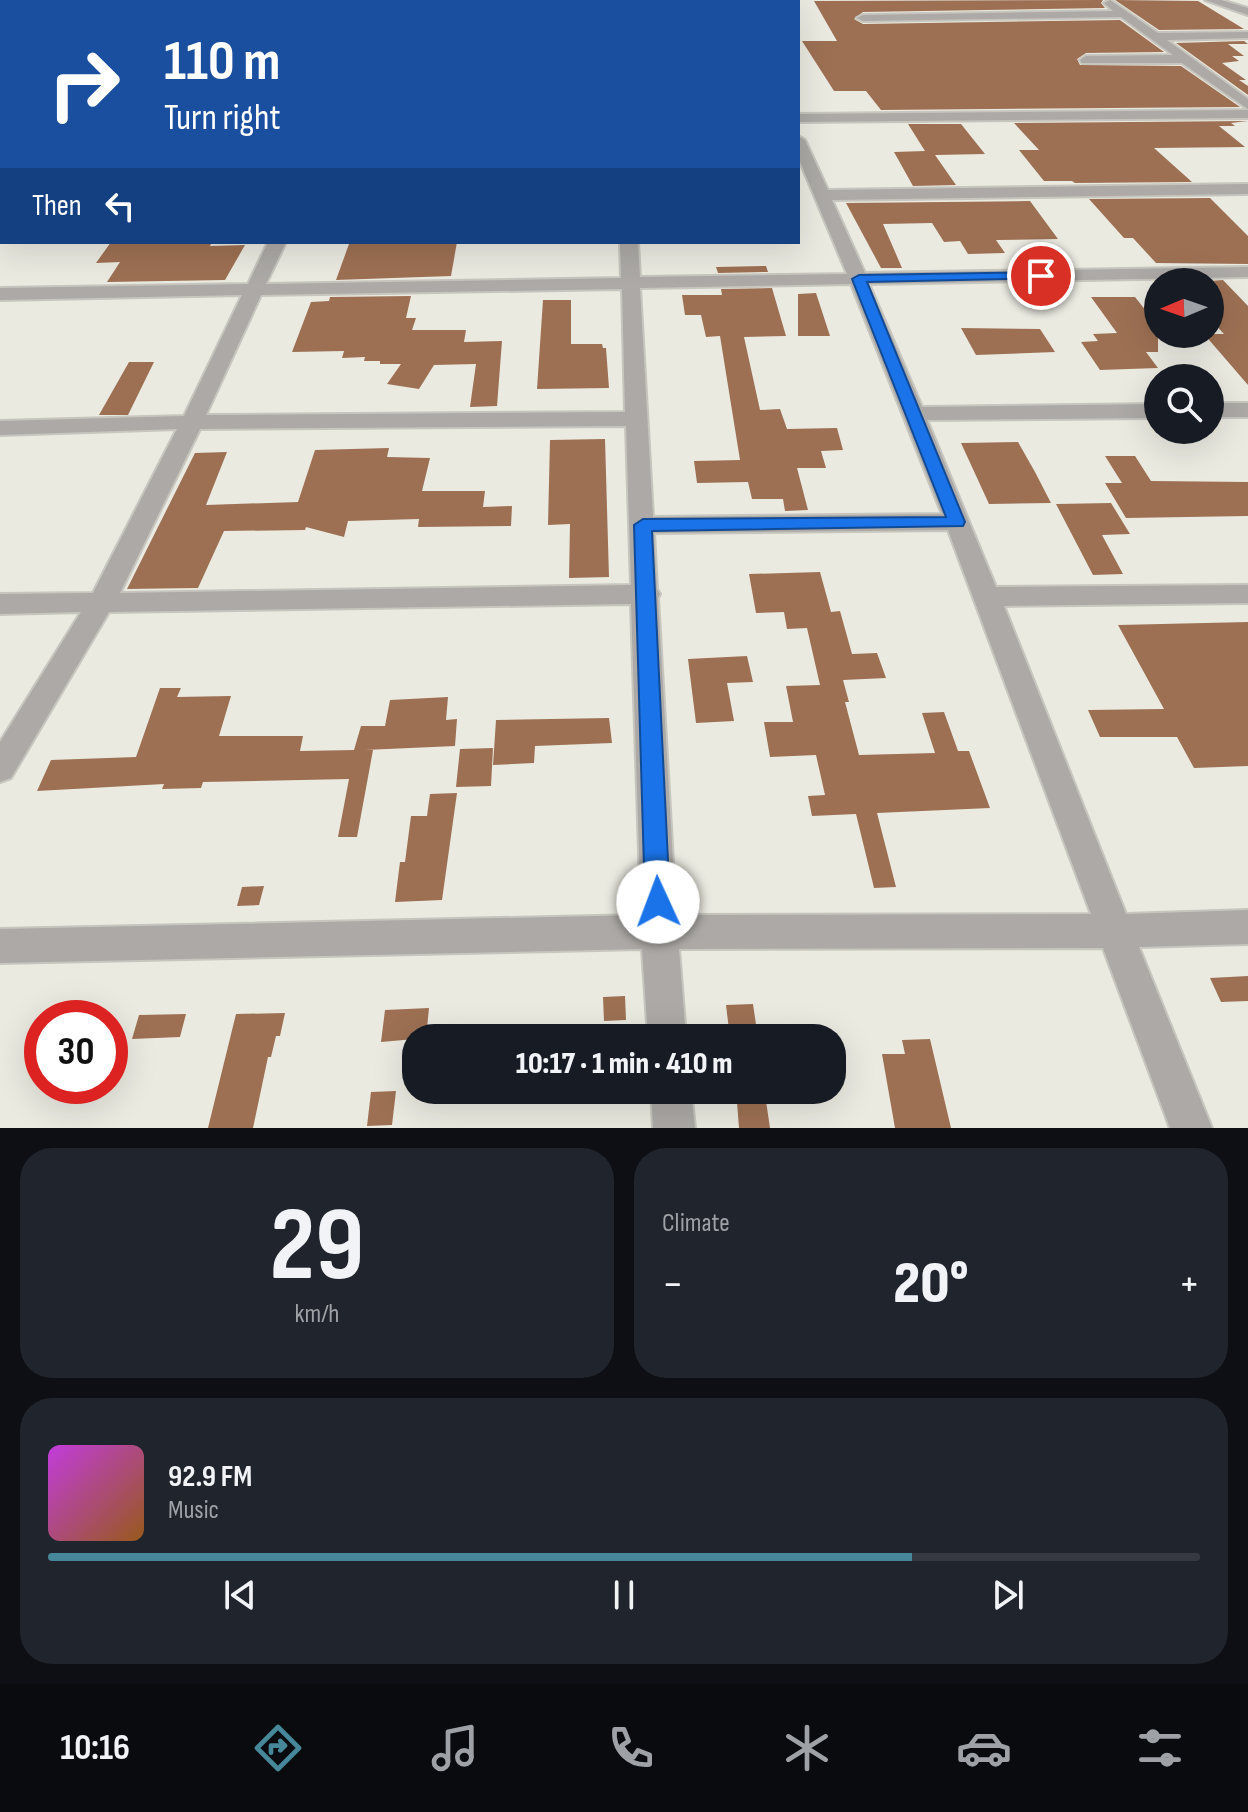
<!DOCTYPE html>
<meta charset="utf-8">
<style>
:root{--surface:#171b24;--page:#20242c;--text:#f1f3f6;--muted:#9ea1a6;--line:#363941;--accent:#46879a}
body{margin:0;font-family:"Sofia Sans Condensed",sans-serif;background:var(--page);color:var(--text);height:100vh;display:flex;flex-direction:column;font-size:30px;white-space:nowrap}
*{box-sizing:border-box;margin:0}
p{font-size:26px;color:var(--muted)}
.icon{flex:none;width:44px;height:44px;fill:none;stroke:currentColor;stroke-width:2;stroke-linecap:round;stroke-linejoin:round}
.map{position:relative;height:1128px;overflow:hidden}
.sheet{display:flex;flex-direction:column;gap:20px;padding:20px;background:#0d0f14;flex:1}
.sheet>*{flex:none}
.top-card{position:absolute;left:0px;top:0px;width:800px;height:244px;box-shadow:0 8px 32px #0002;background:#1a4fa0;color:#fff;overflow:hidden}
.needle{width:52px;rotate:268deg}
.tools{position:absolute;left:1144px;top:268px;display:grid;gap:16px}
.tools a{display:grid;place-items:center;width:80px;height:80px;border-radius:50%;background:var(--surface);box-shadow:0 8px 32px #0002;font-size:40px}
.speed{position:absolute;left:24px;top:1000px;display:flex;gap:16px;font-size:40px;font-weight:700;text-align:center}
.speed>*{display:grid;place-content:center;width:104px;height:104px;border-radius:50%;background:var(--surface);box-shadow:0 8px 32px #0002;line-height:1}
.speed .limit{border:12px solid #d22;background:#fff;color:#111}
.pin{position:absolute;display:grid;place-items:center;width:68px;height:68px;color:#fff;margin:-34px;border:4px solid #fff;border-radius:50%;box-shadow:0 2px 8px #0007}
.me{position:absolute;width:88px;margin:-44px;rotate:358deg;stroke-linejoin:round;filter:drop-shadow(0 0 6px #0008)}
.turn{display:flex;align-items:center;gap:28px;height:168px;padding:0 32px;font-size:36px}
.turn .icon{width:104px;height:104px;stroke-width:2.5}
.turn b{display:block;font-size:56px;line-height:68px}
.then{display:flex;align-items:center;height:76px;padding:0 32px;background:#0003;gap:16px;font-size:30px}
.big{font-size:60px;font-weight:800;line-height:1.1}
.sheet .widget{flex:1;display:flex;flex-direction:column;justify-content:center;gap:12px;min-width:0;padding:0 28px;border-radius:32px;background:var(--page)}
.sheet .dial{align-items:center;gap:0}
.dial b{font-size:104px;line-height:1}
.song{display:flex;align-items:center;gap:24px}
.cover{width:96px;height:96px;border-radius:12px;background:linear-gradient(135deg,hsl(290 70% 55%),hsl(30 70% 35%))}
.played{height:8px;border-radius:4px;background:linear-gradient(90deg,var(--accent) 75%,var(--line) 75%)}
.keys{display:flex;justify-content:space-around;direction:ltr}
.heat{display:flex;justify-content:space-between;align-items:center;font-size:44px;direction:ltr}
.sheet .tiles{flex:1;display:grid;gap:20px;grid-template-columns:1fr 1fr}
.widget:last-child{grid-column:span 2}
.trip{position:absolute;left:402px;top:1024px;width:444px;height:80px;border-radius:32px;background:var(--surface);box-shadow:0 8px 32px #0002;font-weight:800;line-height:80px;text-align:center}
.dock{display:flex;height:128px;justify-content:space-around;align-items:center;background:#090b0e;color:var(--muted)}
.dock .icon{width:56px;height:56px}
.dock .active{color:var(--accent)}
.dock b{font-size:36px;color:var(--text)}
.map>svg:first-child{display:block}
.building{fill:#9d7053}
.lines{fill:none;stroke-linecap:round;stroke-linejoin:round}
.minor-casing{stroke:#c7c6be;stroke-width:4}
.minor{fill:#aca9a6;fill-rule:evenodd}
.route{fill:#1a73e8;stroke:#114b97;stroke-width:2}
</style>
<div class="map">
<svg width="1248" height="1128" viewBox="0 0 1248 1128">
<rect width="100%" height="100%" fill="#ebeae1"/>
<!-- building -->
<g class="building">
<polygon points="1103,0 1101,3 1105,8 863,12 854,19 863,24 1120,20 1164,52 1086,53 1077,59 1080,65 1181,66 1240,107 881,110 866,91 834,91 802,41 837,41 814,1"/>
<polygon points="1115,0 1198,1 1244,29 1159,30"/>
<polygon points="1244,41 1248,44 1228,44 1244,56 1232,56 1239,61 1222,63 1246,80 1239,80 1248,86 1248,95 1176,43"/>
<polygon points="1248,121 1231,123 1235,126 1219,126 1245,147 1154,148 1192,182 1075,183 1072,181 1044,181 1019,150 1039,150 1014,123"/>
<polygon points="908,124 961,124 985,154 935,155 956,185 913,186 894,152 925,151"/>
<polygon points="1210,198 1248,236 1248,264 1156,263 1133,238 1124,238 1089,199"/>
<polygon points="1030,201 1058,239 996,240 1005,253 968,254 960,241 944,242 932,223 883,224 902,268 881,268 846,203"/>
<polygon points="111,242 212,242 210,246 245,245 225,280 107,282 120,262 96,263"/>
<polygon points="381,242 457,242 451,276 336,280 349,244"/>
<polygon points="766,266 768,272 718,273 716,267"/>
<polygon points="1223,280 1248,306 1248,385 1204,334 1224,334 1210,319 1210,281"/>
<polygon points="772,288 786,336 744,337 760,410 780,409 787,429 837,428 843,450 821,451 826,468 797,468 808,510 785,511 783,499 752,499 748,482 697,483 694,461 740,460 720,336 706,337 701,315 685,315 682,295 722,295 721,289"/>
<polygon points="816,293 830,336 798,336 798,294"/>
<polygon points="411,296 406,318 416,318 412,330 466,330 464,342 502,341 497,406 470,407 476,364 434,365 419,389 387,384 401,364 380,364 380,361 364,361 365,357 342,358 344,351 292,352 311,302 329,301 330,297"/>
<polygon points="1091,297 1135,297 1158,326 1158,352 1146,352 1158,368 1100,370 1081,342 1098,341 1093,334 1117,333"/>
<polygon points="543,300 571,300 571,344 602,344 603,348 606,348 609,388 537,389"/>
<polygon points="961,328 1040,329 1055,352 976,355"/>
<polygon points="129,362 154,362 128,415 99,415"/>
<polygon points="605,439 609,577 569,578 570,524 548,525 550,440"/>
<polygon points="1018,442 1035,472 1051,503 989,504 961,443"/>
<polygon points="389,448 387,457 430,458 422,491 485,491 483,507 512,506 511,526 418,527 419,519 348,521 344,537 306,527 305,530 224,531 198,588 127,589 195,453 227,452 206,505 298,502 315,450"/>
<polygon points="1105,456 1135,456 1151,481 1248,482 1248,516 1126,518 1105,483 1122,483"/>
<polygon points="1111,503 1130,534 1102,535 1123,574 1093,575 1056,504"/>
<polygon points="820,572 831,612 840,611 852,654 877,653 886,678 843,680 849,702 845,702 859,755 935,753 922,713 944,712 958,751 969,751 990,808 877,813 896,887 874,888 856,814 812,816 808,796 825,795 816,755 770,757 764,722 793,722 786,686 820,685 807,628 787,629 784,612 756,613 749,574"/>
<polygon points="1248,622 1248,766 1194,768 1177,737 1100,737 1088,710 1164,709 1118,625"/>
<polygon points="747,656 753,682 727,683 734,721 696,723 688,659"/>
<polygon points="160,688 181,688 177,697 231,696 219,736 303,736 300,751 354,750 361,726 385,726 390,700 448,697 446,720 457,719 455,746 365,750 373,750 357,837 338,837 349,779 203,782 201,788 162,789 164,784 37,791 51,760 136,757"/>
<polygon points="609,718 612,743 535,746 534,763 493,765 496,720"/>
<polygon points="493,748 491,786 456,787 460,749"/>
<polygon points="457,793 442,900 395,902 400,862 405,862 411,816 427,816 430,794"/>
<polygon points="264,886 259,905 237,906 242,887"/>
<polygon points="1248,976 1248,1001 1221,1002 1210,978"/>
<polygon points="625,996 626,1020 604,1021 603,997"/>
<polygon points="753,1004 758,1038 730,1038 726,1005"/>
<polygon points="429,1008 426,1038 381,1042 385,1010"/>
<polygon points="285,1013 280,1036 276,1036 271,1057 268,1057 253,1128 208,1128 236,1014"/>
<polygon points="186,1014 180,1037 132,1039 139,1015"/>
<polygon points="930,1039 951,1128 895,1128 882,1054 905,1054 902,1040"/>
<polygon points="396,1091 392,1125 367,1126 371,1092"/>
<polygon points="766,1101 770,1128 739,1128 737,1102"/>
</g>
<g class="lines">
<defs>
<g id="minor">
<polygon points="197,0 211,0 212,2 198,2"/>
<polygon points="307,0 362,0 306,2"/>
<polygon points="600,0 610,0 611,2 601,2"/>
<polygon points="735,0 745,0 746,2 736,2"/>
<polygon points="1110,0 1158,33 1248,32 1248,38 1167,40 1248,99 1248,109 1182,63 1082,63 1080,60 1086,56 1173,55 1121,17 863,21 857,18 863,15 1113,11 1104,3"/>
<polygon points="1205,0 1221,0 1248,8 1248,15"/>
<polygon points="2,61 2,69 0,70 0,62"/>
<polygon points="1248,110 1248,118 798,122 798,114"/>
<rect x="0" y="129" width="2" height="8"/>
<path d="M798,136L805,140L828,190L1248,184V194L832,200L865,273L1248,267V277L869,284L922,407L1158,404V418L927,420L996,587L1248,585V603L1004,606L1126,914L1248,910V944L1139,947L1212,1128H1170L1103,948L679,949L686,1038H648L642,949L0,963V929L641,915L631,604L109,612L11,778L0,782V742L81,612L0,614V594L93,593L177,429L0,435V421L184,416L242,295L0,300V288L248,284L268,242H286L266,284L621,278L620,242H638L640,277L847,274L798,157ZM851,284L942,514L653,517L640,288ZM622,289L625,412L206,415L261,295ZM626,426L631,585L120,593L200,429ZM948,530L1091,914L676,915L658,598L660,594L657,589L654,533Z"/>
<rect x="0" y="201" width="2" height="10"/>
<rect x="1210" y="403" width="38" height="14"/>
<polygon points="651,1090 691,1090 695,1128 653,1128"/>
</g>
</defs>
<!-- minor casing -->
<use href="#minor" class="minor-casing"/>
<!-- minor -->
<use href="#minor" class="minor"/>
</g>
<!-- route -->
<polygon class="route" points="1041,272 1048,276 1046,278 867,282 965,522 963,526 652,531 670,902 666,910 658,913 649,910 645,902 634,525 643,519 946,517 852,279 859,275"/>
</svg>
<div class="tools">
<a><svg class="needle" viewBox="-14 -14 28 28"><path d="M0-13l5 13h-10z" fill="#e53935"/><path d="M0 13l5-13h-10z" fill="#9ea1a6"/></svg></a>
<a><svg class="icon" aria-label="search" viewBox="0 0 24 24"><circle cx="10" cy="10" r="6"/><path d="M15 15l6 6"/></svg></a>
</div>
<div class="speed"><div class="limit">30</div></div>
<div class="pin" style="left:1041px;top:276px;background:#d93025"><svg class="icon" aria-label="arrive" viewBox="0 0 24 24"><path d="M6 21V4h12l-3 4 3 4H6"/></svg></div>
<svg class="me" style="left:658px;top:902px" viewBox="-20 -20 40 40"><circle r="19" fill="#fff"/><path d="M0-13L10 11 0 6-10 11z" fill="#1a73e8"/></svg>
<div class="trip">10:17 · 1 min · 410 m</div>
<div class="top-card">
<div class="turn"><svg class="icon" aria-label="right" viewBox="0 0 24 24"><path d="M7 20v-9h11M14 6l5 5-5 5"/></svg><div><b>110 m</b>Turn right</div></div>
<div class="then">Then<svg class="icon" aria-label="left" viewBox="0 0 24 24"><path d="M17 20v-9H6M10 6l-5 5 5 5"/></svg></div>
</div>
</div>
<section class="sheet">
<div class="tiles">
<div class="widget dial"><b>29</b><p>km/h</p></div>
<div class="widget"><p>Climate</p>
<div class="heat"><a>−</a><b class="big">20°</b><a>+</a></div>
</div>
<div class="widget">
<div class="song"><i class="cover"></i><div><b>92.9 FM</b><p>Music</p></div></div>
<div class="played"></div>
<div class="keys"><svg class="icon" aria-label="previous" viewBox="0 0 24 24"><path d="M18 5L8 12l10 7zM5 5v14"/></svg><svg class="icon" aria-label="pause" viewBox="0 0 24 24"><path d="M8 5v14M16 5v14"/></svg><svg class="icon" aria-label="next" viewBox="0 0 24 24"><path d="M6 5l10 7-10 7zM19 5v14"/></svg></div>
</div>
</div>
</section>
<nav class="dock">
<b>10:16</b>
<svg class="icon active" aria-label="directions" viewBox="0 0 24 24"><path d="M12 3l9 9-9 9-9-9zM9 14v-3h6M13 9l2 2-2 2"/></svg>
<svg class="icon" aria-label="music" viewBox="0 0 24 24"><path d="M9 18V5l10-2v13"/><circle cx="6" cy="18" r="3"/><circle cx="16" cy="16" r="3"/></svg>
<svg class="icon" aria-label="phone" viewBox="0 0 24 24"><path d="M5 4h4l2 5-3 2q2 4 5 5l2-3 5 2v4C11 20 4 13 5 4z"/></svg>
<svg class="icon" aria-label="climate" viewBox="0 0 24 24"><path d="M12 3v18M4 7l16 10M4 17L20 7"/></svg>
<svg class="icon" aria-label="car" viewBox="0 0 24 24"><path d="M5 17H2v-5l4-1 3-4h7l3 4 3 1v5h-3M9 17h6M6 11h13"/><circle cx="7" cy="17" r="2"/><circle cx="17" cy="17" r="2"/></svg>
<svg class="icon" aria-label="filters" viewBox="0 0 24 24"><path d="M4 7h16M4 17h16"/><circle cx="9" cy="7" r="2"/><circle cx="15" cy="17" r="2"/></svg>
</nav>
